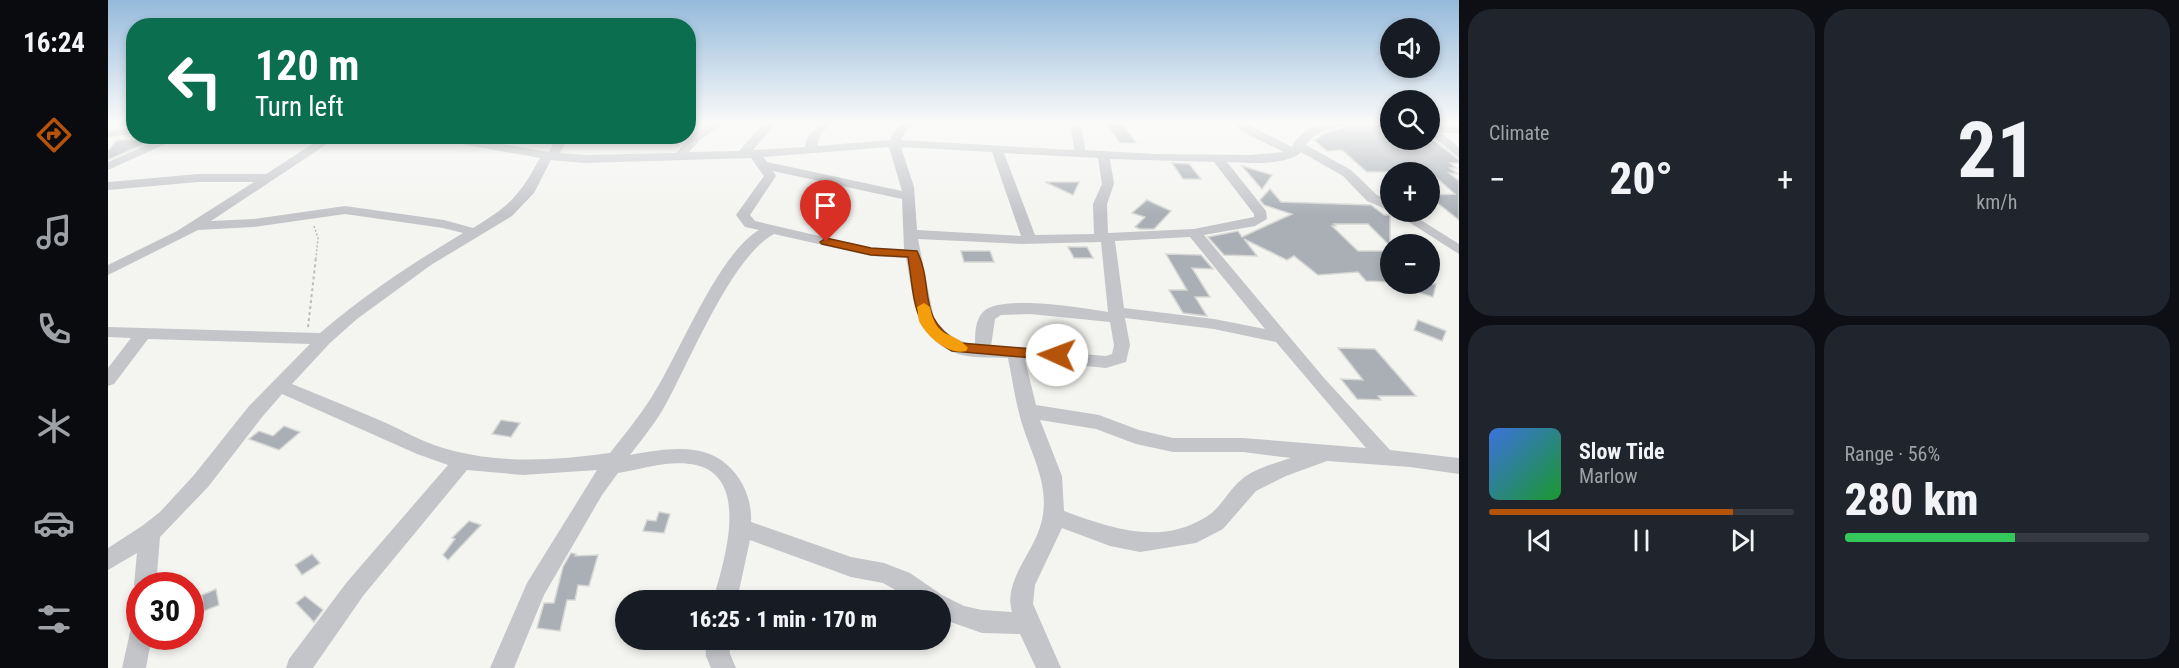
<!DOCTYPE html>
<meta charset="utf-8">
<style>
:root{--surface:#171b24;--page:#20242c;--text:#f1f3f6;--muted:#9ea1a6;--line:#363941;--accent:#b45309}
body{margin:0;font-family:"Roboto Condensed",sans-serif;background:var(--page);color:var(--text);height:100vh;display:flex;flex-direction:column;font-size:22px;white-space:nowrap}
*{box-sizing:border-box;margin:0}
p{font-size:20px;color:var(--muted)}
.icon{flex:none;width:33px;height:33px;fill:none;stroke:currentColor;stroke-width:2;stroke-linecap:round;stroke-linejoin:round}
.map{position:relative;flex:1;overflow:hidden}
.sheet{display:flex;flex-direction:column;gap:9px;padding:9px;background:#0d0f14;width:720px}
.sheet>*{flex:none}
.banner{position:absolute;left:18px;top:18px;width:570px;height:126px;border-radius:24px;box-shadow:0 3px 9px #0003;background:#0b6e4f;color:#fff;overflow:hidden}
.tools{position:absolute;left:1272px;top:18px;display:grid;gap:12px}
.tools a{display:grid;place-items:center;width:60px;height:60px;border-radius:50%;background:var(--surface);box-shadow:0 3px 9px #0003;font-size:30px}
.speed{position:absolute;left:18px;top:572px;display:flex;gap:12px;font-size:30px;font-weight:700;text-align:center}
.speed>*{display:grid;place-content:center;width:78px;height:78px;border-radius:50%;background:var(--surface);box-shadow:0 3px 9px #0003;line-height:1}
.speed .limit{border:9px solid #d22;background:#fff;color:#111}
.pin{position:absolute;display:grid;place-items:center;width:51px;height:51px;color:#fff;margin:-62px -26px;border-radius:50% 50% 50% 0;rotate:-45deg;box-shadow:0 0 6px #0007}
.pin .icon{rotate:45deg}
.me{position:absolute;width:66px;margin:-33px;rotate:272deg;stroke-linejoin:round;filter:drop-shadow(0 0 4px #0008)}
.turn{display:flex;align-items:center;gap:21px;height:126px;padding:0 30px;font-size:27px}
.turn .icon{width:78px;height:78px;stroke-width:2.5}
.turn b{display:block;font-size:42px;line-height:51px}
.big{font-size:45px;font-weight:800;line-height:1.1}
.sheet .card{flex:1;display:flex;flex-direction:column;justify-content:center;gap:9px;min-width:0;padding:0 21px;border-radius:24px;background:var(--page)}
.sheet .dial{align-items:center;gap:0}
.dial b{font-size:78px;line-height:1}
.song{display:flex;align-items:center;gap:18px}
.cover{width:72px;height:72px;border-radius:9px;background:linear-gradient(135deg,hsl(220 70% 55%),hsl(130 70% 35%))}
.played{height:6px;border-radius:3px;background:linear-gradient(90deg,var(--accent) 80%,var(--line) 80%)}
.keys{display:flex;justify-content:space-around;direction:ltr}
.heat{display:flex;justify-content:space-between;align-items:center;font-size:33px;direction:ltr}
.charge{height:9px;border-radius:4px;background:linear-gradient(90deg,#34c759 56%,var(--line) 0)}
.sheet .tiles{flex:1;display:grid;gap:9px;grid-template-columns:repeat(2,1fr)}
.trip{position:absolute;left:507px;top:590px;width:336px;height:60px;border-radius:30px;background:var(--surface);box-shadow:0 3px 9px #0003;font-weight:800;line-height:60px;text-align:center}
main{display:flex;flex:1;min-height:0}
.menu{display:flex;flex-direction:column;width:108px;justify-content:space-around;align-items:center;background:#090b0e;color:var(--muted)}
.menu .icon{width:42px;height:42px}
.menu .active{color:var(--accent)}
.menu b{font-size:27px;color:var(--text)}
.map>svg:first-child{display:block}
.building{fill:#a9afb5;stroke:#d6d6d4;stroke-width:1.5}
.lines{fill:none;stroke-linecap:round;stroke-linejoin:round}
.path-far1{stroke:#babcbe;stroke-width:1.5;stroke-dasharray:2 2;stroke-linecap:butt}
.path{stroke:#babcbe;stroke-width:2;stroke-dasharray:3 3;stroke-linecap:butt}
.minor{fill:#c3c5c9;fill-rule:evenodd}
.route{fill:#b45309;stroke:#753606;stroke-width:1.5}
.slow{fill:#f59e0b}
</style>
<main>
<nav class="menu">
<b>16:24</b>
<svg class="icon active" aria-label="directions" viewBox="0 0 24 24"><path d="M12 3l9 9-9 9-9-9zM9 14v-3h6M13 9l2 2-2 2"/></svg>
<svg class="icon" aria-label="music" viewBox="0 0 24 24"><path d="M9 18V5l10-2v13"/><circle cx="6" cy="18" r="3"/><circle cx="16" cy="16" r="3"/></svg>
<svg class="icon" aria-label="phone" viewBox="0 0 24 24"><path d="M5 4h4l2 5-3 2q2 4 5 5l2-3 5 2v4C11 20 4 13 5 4z"/></svg>
<svg class="icon" aria-label="climate" viewBox="0 0 24 24"><path d="M12 3v18M4 7l16 10M4 17L20 7"/></svg>
<svg class="icon" aria-label="car" viewBox="0 0 24 24"><path d="M5 17H2v-5l4-1 3-4h7l3 4 3 1v5h-3M9 17h6M6 11h13"/><circle cx="7" cy="17" r="2"/><circle cx="17" cy="17" r="2"/></svg>
<svg class="icon" aria-label="filters" viewBox="0 0 24 24"><path d="M4 7h16M4 17h16"/><circle cx="9" cy="7" r="2"/><circle cx="15" cy="17" r="2"/></svg>
</nav>
<div class="map">
<svg width="1351" height="668" viewBox="0 0 1351 668">
<rect width="100%" height="100%" fill="#f4f5f1"/>
<!-- building -->
<g class="building">
<polygon points="997,122 1013,122 1028,143 1012,143"/>
<polygon points="1275,125 1282,130 1282,140 1325,140 1351,160 1351,163 1342,163 1348,168 1342,168 1350,174 1341,173 1351,181 1351,220 1322,197 1322,195 1347,194 1322,172 1259,172 1234,150 1219,151 1206,140 1218,133 1243,126"/>
<polygon points="9,140 45,140 0,160 0,151"/>
<polygon points="1064,163 1081,164 1093,179 1075,179"/>
<polygon points="1134,166 1164,175 1154,189"/>
<polygon points="937,182 971,182 965,195"/>
<polygon points="1162,189 1173,202 1263,205 1276,215 1282,215 1282,246 1260,224 1226,224 1228,226 1224,226 1250,251 1282,251 1282,282 1258,281 1250,272 1210,275 1186,256 1179,260 1136,239 1149,256 1116,255 1100,237 1130,231 1134,237 1184,214 1156,205 1152,200"/>
<polygon points="1039,200 1063,211 1046,229 1032,229 1027,227 1037,217 1024,213"/>
<polygon points="960,247 979,247 985,258 966,258"/>
<polygon points="853,251 882,251 886,262 856,262"/>
<polygon points="1058,254 1093,255 1105,269 1084,268 1102,297 1087,297 1099,316 1075,313 1061,290 1079,290"/>
<polygon points="1292,284 1328,284 1325,297 1291,286"/>
<polygon points="1310,320 1338,331 1334,341 1306,330"/>
<polygon points="1230,348 1267,349 1308,396 1270,396 1273,400 1249,399 1233,379 1255,380"/>
<polygon points="393,420 412,423 403,437 384,434"/>
<polygon points="176,426 192,432 171,450 141,439 151,431 165,436"/>
<polygon points="551,512 562,514 556,533 535,531 539,520 548,521"/>
<polygon points="361,521 373,525 340,560 335,555 347,539 344,538"/>
<polygon points="463,553 468,554 467,556 490,555 481,586 470,585 467,600 459,600 452,631 429,628 436,603 446,603 455,567"/>
<polygon points="204,554 212,563 194,575 187,565"/>
<polygon points="108,589 111,605 96,611 94,595"/>
<polygon points="197,596 215,610 206,622 188,603"/>
</g>
<g class="lines">
<!-- path-far1 -->
<polyline class="path-far1" points="206,226 210,238 208,258"/>
<!-- path -->
<polyline class="path" points="200,327 208,257"/>
<!-- minor -->
<g class="minor">
<path d="M604,122H617L592,140L581,152L631,151L657,122H669L645,150L697,147L699,138L713,122H725L712,135L709,146L782,140C789,126 793,122 808,122L798,131L793,140L966,150L962,122H973L977,150L1047,154L1142,155L1176,152L1137,133L1123,122H1135L1184,147C1195,125 1220,122 1243,122L1242,124C1225,129 1208,130 1198,145L1243,170L1269,195L1282,202V211L1259,201L1235,176L1193,152C1180,166 1137,163 1119,162L1158,211L1159,219L1147,226L1096,235L1216,378L1282,450L1351,458V474L1302,467L1219,461L1178,476L1148,491L1115,529L1088,543L1032,552L1002,546L954,528L927,585L925,604L953,668H928L912,634L874,633L834,619L832,600H805L775,583L743,577L642,540L629,600H605C615,564 644,478 588,465C563,459 534,469 510,473L494,495L436,595L406,668H382L419,583L489,470L415,475L359,470L255,596L205,668H178L181,659L239,582L340,465L309,454L174,394L155,416L100,487L52,537L48,585H32V593L29,592L26,585L29,553L0,570V548L34,526L52,512L86,475L141,406L202,344L40,339L6,384L0,386V368L23,338L0,337V327L212,333C256,295 305,263 355,233L335,228L237,214L146,227L90,230L0,275V265L69,231L146,182H90L0,190V182L90,174H158L217,136H231L103,221L146,219L237,206L336,220L365,228C403,205 411,196 432,158L325,139L320,136H348L441,152L449,136H461L452,153L477,155L568,153L584,136ZM781,147L794,191L659,162L655,157ZM793,147L884,152L913,236L809,230L806,187ZM896,153L990,158L994,184L985,204L986,234L927,235ZM643,158L656,176L628,215L637,227L651,230C609,255 571,355 543,398C531,417 516,435 502,453C450,460 397,464 346,451C319,445 295,430 269,419C241,407 213,396 184,384L222,343L249,319L323,265L404,216L426,193L443,160L477,163ZM1002,159L1106,162L1146,214V217L1086,229L1000,233L999,204L1006,184ZM665,171L794,199L796,249L763,248L647,221L642,215L668,176ZM666,234L763,256L798,258C805,294 806,336 845,352C860,359 883,357 900,358C904,378 907,398 912,417C922,454 945,487 932,527C924,554 895,582 904,612L874,610L856,606L834,595L802,573L776,563L743,557L643,522C644,507 639,490 630,477C604,440 562,448 522,455C535,438 549,421 559,402C582,360 625,255 666,234ZM1082,237L1157,329L1106,319L1016,308L1007,241ZM810,239L914,244L993,242L1000,312C975,308 892,294 875,312C867,320 867,334 867,344C849,342 837,333 826,319ZM922,314L1002,322L1006,345L1004,354L998,356L883,346L887,319L893,315ZM1017,318L1106,329L1168,342L1258,448L1135,438H1065L1031,430L991,415L928,405L917,360L998,368L1018,362L1022,345ZM932,420L988,429L1028,444L1065,452H1135L1183,458C1167,463 1146,469 1133,480C1120,491 1112,509 1098,517C1052,546 1002,528 956,511L954,476Z"/>
<polygon points="1322,126 1351,127 1351,133 1334,133 1351,148 1351,158 1322,134"/>
<polygon points="26,128 26,134 0,137 0,131"/>
<polygon points="59,136 75,136 0,170 0,162"/>
<polygon points="1285,212 1300,212 1351,244 1351,254"/>
<polygon points="32,625 32,636 44,636 38,668 14,668 23,628"/>
<polygon points="597,639 621,639 622,654 628,668 603,668 598,656"/>
</g>
</g>
<!-- sky -->
<linearGradient id="sky" x2="0" y2="1"><stop stop-color="#95badb"/><stop offset="0.57" stop-color="#fafaf9"/><stop offset="1" stop-color="#fafaf9" stop-opacity="0"/></linearGradient>
<rect width="1351" height="215" fill="url(#sky)"/>
<!-- route -->
<path class="route" d="M718,238L763,248L809,251C827,288 807,318 852,343L949,351L956,355L949,360L844,351C803,327 807,300 800,257L763,255L714,244L712,242Z"/>
<!-- slow -->
<path class="slow" d="M816,303L822,307C828,341 845,330 860,348L858,351C841,356 818,336 811,321C810,317 810,311 809,307Z"/>
</svg>
<div class="tools">
<a><svg class="icon" aria-label="sound" viewBox="0 0 24 24"><path d="M4 9h4l5-4v14l-5-4H4zM17 9q2 3 0 6"/></svg></a>
<a><svg class="icon" aria-label="search" viewBox="0 0 24 24"><circle cx="10" cy="10" r="6"/><path d="M15 15l6 6"/></svg></a>
<a>+</a>
<a>−</a>
</div>
<div class="speed"><div class="limit">30</div></div>
<div class="pin" style="left:718px;top:242px;background:#d93025"><svg class="icon" aria-label="arrive" viewBox="0 0 24 24"><path d="M6 21V4h12l-3 4 3 4H6"/></svg></div>
<svg class="me" style="left:949px;top:355px" viewBox="-20 -20 40 40"><circle r="19" fill="#fff"/><path d="M0-13L10 11 0 6-10 11z" fill="#b45309"/></svg>
<div class="trip">16:25 · 1 min · 170 m</div>
<div class="banner">
<div class="turn"><svg class="icon" aria-label="left" viewBox="0 0 24 24"><path d="M17 20v-9H6M10 6l-5 5 5 5"/></svg><div><b>120 m</b>Turn left</div></div>
</div>
</div>
<section class="sheet">
<div class="tiles">
<div class="card"><p>Climate</p>
<div class="heat"><a>−</a><b class="big">20°</b><a>+</a></div>
</div>
<div class="card dial"><b>21</b><p>km/h</p></div>
<div class="card">
<div class="song"><i class="cover"></i><div><b>Slow Tide</b><p>Marlow</p></div></div>
<div class="played"></div>
<div class="keys"><svg class="icon" aria-label="previous" viewBox="0 0 24 24"><path d="M18 5L8 12l10 7zM5 5v14"/></svg><svg class="icon" aria-label="pause" viewBox="0 0 24 24"><path d="M8 5v14M16 5v14"/></svg><svg class="icon" aria-label="next" viewBox="0 0 24 24"><path d="M6 5l10 7-10 7zM19 5v14"/></svg></div>
</div>
<div class="card"><p>Range · 56%</p><b class="big">280 km</b><div class="charge"></div></div>
</div>
</section>
</main>
